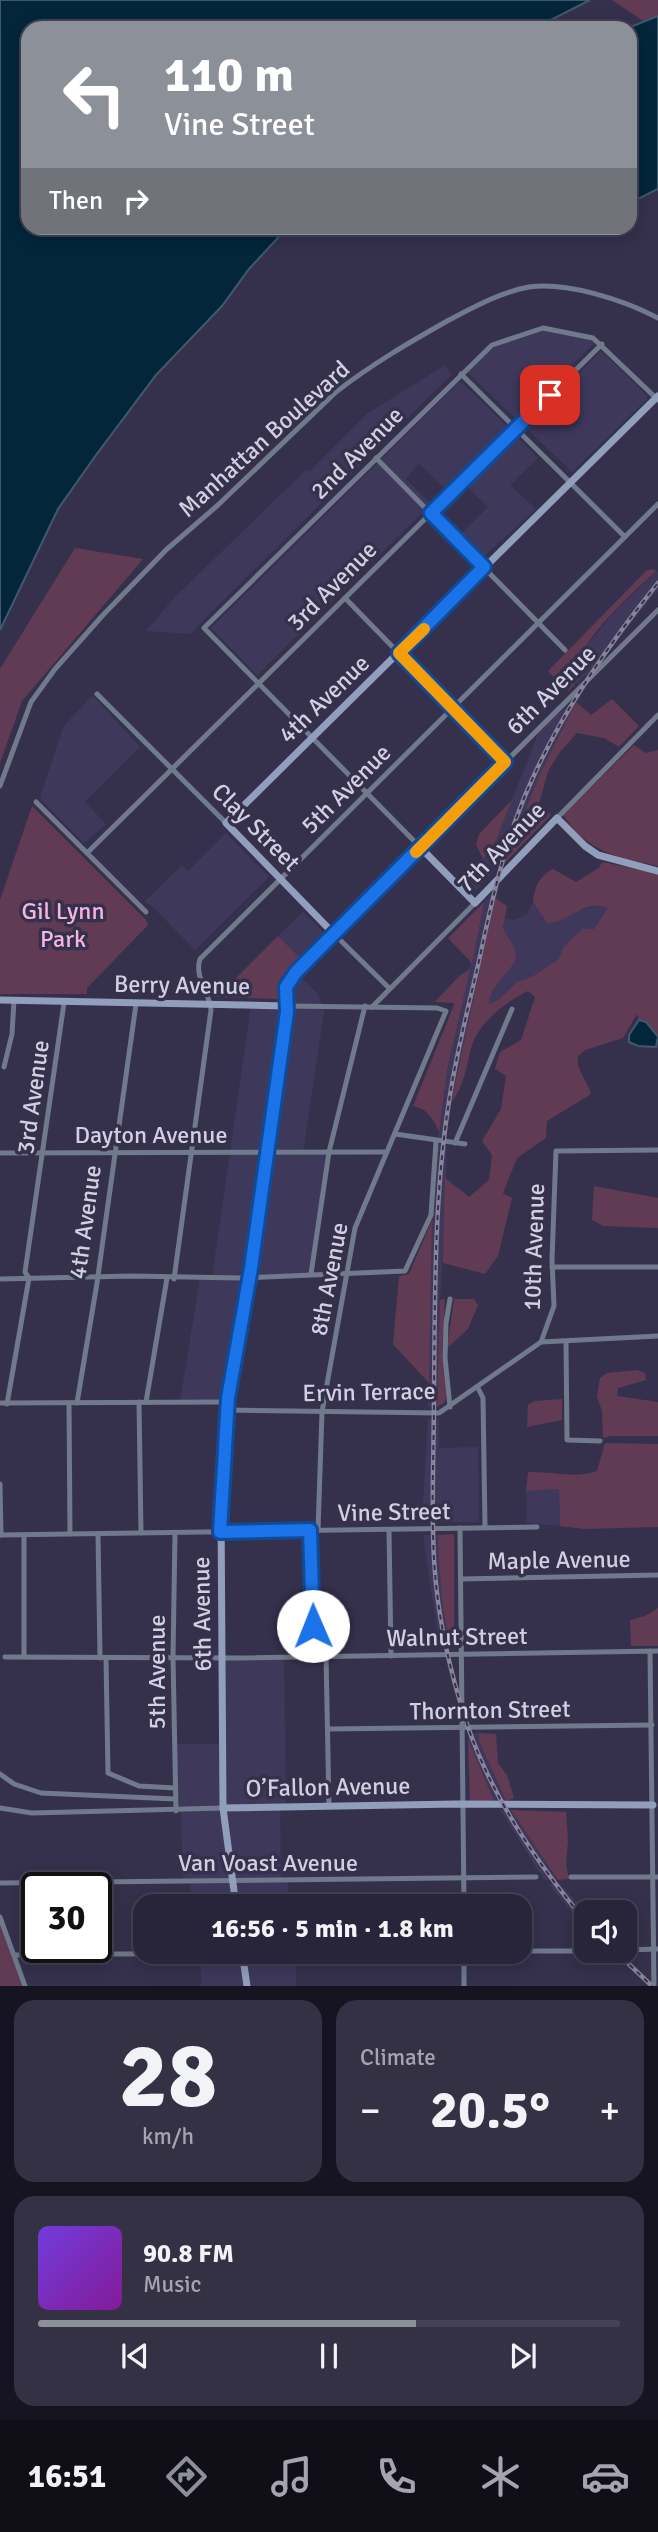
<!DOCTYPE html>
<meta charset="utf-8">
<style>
:root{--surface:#28253a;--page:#343145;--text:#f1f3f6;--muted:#a5a5af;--line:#444254;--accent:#8c9099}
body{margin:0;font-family:Signika,sans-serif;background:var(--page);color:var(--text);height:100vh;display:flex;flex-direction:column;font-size:26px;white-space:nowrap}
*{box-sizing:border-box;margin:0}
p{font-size:23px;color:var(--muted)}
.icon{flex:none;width:38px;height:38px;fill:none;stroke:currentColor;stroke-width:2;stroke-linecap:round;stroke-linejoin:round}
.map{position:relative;height:1986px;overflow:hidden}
.sheet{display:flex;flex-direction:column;gap:14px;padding:14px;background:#161420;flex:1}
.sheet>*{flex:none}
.guide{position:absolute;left:21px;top:21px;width:616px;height:214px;border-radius:21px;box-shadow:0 4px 18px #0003,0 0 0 2px var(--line);background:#8c9099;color:#fff;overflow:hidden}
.fabs{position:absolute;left:574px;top:1900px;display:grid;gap:14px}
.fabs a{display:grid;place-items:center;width:63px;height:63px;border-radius:14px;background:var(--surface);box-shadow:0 4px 18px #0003,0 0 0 2px var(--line);font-size:35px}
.speed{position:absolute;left:21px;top:1872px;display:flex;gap:14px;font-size:35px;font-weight:700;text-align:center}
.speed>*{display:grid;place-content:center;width:91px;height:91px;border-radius:50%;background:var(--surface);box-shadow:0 4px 18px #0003,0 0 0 2px var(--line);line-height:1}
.speed .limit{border:4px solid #111;border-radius:10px;background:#fff;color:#111}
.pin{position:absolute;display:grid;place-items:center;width:60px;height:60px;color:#fff;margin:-30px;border-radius:14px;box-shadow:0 4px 10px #0006}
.me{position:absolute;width:77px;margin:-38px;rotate:359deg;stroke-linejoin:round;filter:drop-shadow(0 0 5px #0008)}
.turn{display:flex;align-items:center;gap:24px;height:147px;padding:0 28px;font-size:32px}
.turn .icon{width:91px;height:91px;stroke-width:2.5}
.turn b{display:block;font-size:49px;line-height:60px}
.then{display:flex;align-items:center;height:66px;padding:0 28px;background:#0003;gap:14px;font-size:26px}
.big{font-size:52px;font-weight:700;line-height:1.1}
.sheet .widget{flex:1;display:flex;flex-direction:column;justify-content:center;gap:10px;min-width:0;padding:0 24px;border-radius:21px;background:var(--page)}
.sheet .dial{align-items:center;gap:0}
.dial b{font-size:91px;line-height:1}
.song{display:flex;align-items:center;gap:21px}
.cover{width:84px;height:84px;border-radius:10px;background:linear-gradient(135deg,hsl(260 70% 55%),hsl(290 70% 35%))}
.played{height:7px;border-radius:4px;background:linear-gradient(90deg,var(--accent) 65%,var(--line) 65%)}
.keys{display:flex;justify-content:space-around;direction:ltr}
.heat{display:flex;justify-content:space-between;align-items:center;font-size:38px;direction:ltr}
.sheet .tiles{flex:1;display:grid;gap:14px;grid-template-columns:1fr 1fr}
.widget:last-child{grid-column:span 2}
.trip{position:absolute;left:133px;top:1894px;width:399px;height:70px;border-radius:21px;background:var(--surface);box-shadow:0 4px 18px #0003,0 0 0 2px var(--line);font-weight:700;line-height:70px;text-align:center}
.tab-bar{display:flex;height:112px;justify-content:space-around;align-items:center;background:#100f17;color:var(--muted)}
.tab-bar .icon{width:49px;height:49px}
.tab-bar .current{color:var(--accent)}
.tab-bar b{font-size:32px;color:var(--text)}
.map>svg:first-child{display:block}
.built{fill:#3e395b}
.green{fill:#613b54}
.water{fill:#03263a;stroke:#41596c;stroke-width:2}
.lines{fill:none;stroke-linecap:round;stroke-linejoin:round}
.street{stroke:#707a8c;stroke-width:5}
.secondary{stroke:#919fbd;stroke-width:7}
.rail-casing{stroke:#87849b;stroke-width:4.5}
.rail{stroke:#35314d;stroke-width:2;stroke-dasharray:5;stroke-linecap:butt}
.route-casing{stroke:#114b97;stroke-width:18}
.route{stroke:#1a73e8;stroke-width:12}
.slow{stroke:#f59e0b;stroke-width:12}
.labels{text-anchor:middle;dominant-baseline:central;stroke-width:7;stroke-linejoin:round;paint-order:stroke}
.street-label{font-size:24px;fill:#d1cfe1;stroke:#35314d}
.park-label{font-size:24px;fill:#f8b4e0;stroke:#35314d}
</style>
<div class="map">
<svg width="658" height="1986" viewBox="0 0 658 1986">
<rect width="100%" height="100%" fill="#35314d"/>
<!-- built -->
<g class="built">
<polygon points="542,330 592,340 595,342 517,420 466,371 495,346"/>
<polygon points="601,351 647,396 647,399 572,472 524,426"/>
<polygon points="444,366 452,374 197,626 192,634 146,631 175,597 307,469 310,471 368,413"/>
<polygon points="460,381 507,426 508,429 446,490 419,463 406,479 431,504 257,675 211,628"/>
<polygon points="514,436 516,436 538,458 510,485 536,509 482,558 460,535 488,507 465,485"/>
<polygon points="658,571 658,589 602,660 574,686 575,668 586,646 618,608"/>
<polygon points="579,696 580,697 576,702 539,776 504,864 496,863 493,873 475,891 462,878 493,848 538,734 550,720"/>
<polygon points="91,697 95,698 140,747 85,802 106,824 84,843 40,798 63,727"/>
<polygon points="226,833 269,877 195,950 151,905 144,902 182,865 188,871"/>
<polygon points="499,887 451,1103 447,1138 438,1137 448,1066 484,902"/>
<polygon points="533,902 547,923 553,923 570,913 593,907 601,905 608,908 594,929 560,959 533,976 517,982 498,1000 488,1004 489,995 498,981 515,961 503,928 506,918 514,920 527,914"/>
<polygon points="303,912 323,932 298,957 278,936"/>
<polygon points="295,972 317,993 323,1007 324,1013 303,1152 329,1152 311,1274 249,1278 228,1402 180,1401 200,1279 212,1278 251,1005 287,1006 286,991"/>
<polygon points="437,1145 447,1146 445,1225 440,1300 437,1407 428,1407 432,1220"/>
<polygon points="439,1418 439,1448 478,1447 479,1522 422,1522 428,1419"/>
<polygon points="559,1489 560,1526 527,1523 526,1491"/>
<polygon points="423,1535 438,1535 444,1601 450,1637 454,1647 440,1648"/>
<polygon points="284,1657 286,1807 280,1807 281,1879 288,1880 288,1906 191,1906 191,1881 183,1881 181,1811 176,1811 175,1744 223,1744 222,1658"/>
<polygon points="475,1733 479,1733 479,1741 506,1801 494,1801 468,1739 468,1737"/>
<polygon points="500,1810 511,1810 558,1880 544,1880"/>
<polygon points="549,1884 560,1884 585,1912 586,1930"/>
<polygon points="296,1952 296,1986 201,1986 201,1954"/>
</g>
<!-- green -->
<g class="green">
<polygon points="612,0 658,0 658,16 643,21"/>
<polygon points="75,548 143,559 22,701 0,763 0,669"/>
<path d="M652,569L657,571C635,589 580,641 575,669C574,674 574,680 574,686L568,691L548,671L646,571Z"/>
<polygon points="612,699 639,726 619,747 604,738 577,733 560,752 548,771 539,804 551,815 504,864 539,776 576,702 591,715"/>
<path d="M634,745L646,753L658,750V866C616,857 589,853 563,815Z"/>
<polygon points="512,800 493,848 483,859 476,845 479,834"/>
<polygon points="32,806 146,920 148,925 87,988 87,994 0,994 0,900"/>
<path d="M602,862L658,873V1037L646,1022L639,1020L637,1014L623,1038L585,1050L578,1056C575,1069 588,1081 591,1094L547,1121L546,1138L517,1158L503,1193L512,1198L498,1256L485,1274L443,1263L445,1178L469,1197L489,1180L492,1155L482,1141L501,1109L506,1076L495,1069L500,1052L521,1040L535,997L528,991C504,1003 476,1024 470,1052C466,1071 463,1087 451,1103L495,898L507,906L503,928C506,936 515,946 516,954C518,968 489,984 489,1004L498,1000L517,982L533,976L559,959L563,948L582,929H594L608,908C585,898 567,924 547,923L533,902C535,887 538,877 553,869L576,882L599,868Z"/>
<polygon points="484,902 472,963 448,938"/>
<polygon points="278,936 300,958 282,977 281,997 278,999 217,997"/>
<path d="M470,969L448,1066L439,1131C432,1118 428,1109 413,1106L454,1005V1003L435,1002L459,976Z"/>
<polygon points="594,1186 658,1198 658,1228 603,1226 592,1220"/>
<polygon points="432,1220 429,1383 393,1344 399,1276 409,1274"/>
<polygon points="445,1299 442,1355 446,1396 445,1402 437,1407 440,1300"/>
<polygon points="454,1299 474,1299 478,1305 468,1329 447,1348"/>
<polygon points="637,1370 645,1373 646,1380 618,1388 617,1396 658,1402 658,1436 611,1436 603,1438 602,1411 597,1397 600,1378 607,1373"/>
<polygon points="562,1399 562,1420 527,1427 528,1405 534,1401"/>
<path d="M605,1443L658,1444V1527L584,1529L560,1526L559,1489L526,1491L528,1472C552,1471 573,1479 597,1471Z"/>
<path d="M454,1534V1647C442,1631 439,1560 438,1537V1535Z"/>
<polygon points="658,1608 658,1646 631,1646 630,1620 645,1616"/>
<polygon points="479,1733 496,1734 498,1763 507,1775 514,1798 506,1801 479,1741"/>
<polygon points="468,1739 494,1801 470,1801"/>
<polygon points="511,1810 566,1812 568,1840 566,1865 569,1879 558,1880"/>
<polygon points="0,1917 25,1986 0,1986"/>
</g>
<!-- water -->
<g class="water">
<polygon points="0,0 590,0 535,28 28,28 28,228 287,228 249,269 222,306 156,375 96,455 58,509 0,630"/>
<polygon points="658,16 658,189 630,203 630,28 628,28"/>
<polygon points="639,1020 646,1022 658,1037 656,1047 638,1046 629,1042 629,1035"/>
</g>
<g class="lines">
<!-- street -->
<g class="street">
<polyline points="461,374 625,537"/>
<polyline points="658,400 593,338 543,328 492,345 204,628 420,847 658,610"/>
<polyline points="376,458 565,650"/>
<polyline points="345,598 505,762"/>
<polyline points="97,694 226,823"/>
<path d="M0,786L31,702L55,669L103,615L166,550L218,505L336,392C372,364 410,342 449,320C474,307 501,292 529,287C568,282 624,300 658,318"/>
<polyline points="36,802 146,912"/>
<polyline points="557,818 658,715"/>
<polyline points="87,853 602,344"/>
<polyline points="334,934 389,988"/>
<polyline points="287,1006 437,1008 446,1011 355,1228 322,1412 318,1530"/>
<polyline points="372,1007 475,903"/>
<polyline points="4,1067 12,1034 14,1000"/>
<polyline points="395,1134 465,1144"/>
<polyline points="455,1143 512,1009"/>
<polyline points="0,1153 387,1152"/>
<polyline points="552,1267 658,1267"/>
<polyline points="311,1274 329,1152 365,1006"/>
<polyline points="0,1279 132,1276 240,1278 405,1271 431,1215 436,1142"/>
<path d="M174,1279L211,1010C210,993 194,978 200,959L658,504"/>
<polyline points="450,1299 446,1323 445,1358 450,1407"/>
<polyline points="541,1342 554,1306 552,1259 556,1151 658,1150"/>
<polyline points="566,1342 567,1440 600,1441"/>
<polyline points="478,1388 483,1398 485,1527"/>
<polyline points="139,1402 141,1533"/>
<polyline points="146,1402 167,1278"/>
<polyline points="0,1403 228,1402"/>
<polyline points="69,1403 70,1534"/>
<polyline points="77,1403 97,1283 136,1004"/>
<polyline points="7,1404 29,1278 25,1272 64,1003"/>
<polyline points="227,1410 439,1413 541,1342 658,1336"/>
<polyline points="0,1484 1,1535"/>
<polyline points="460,1528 464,1906"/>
<polyline points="311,1530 313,1657"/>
<polyline points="389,1530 391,1656"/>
<polyline points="175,1533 173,1657 176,1811"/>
<polyline points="98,1534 100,1658"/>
<polyline points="0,1535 537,1527"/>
<polyline points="461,1579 658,1575"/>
<polyline points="650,1651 654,1986"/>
<polyline points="326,1656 329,1806"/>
<polyline points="5,1657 239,1658 658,1651"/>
<polyline points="24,1657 24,1535"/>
<polyline points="106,1658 108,1773 139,1786 175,1788"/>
<polyline points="328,1729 652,1725"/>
<polyline points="0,1774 14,1784 41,1793 175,1799"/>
<polyline points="0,1808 32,1813 223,1808"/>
<polyline points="571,1877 658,1877"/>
<polyline points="0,1883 536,1877"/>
<polyline points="0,1917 25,1986"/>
<polyline points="625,1950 658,1949"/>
<polyline points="520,1951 586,1951"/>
<polyline points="14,1955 431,1951"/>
<polyline points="464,1986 464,1951"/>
</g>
<!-- secondary -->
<g class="secondary">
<polyline points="334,934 226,823 658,396"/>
<polyline points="0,1000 287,1006"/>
<polyline points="223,1808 456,1804 653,1805"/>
<polyline points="236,1906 223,1808 221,1510 228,1398 251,1268 287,1011 286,991 288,982 420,847 475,903 557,818 585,846 598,855 658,871"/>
<polyline points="242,1951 247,1986"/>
</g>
<defs>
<g id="rail">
<path d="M586,1922C537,1863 493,1799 468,1727C450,1673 437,1615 434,1559C431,1504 434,1449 434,1394C435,1301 434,1200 448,1108C455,1058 468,1009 479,961C492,900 505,839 531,782C563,710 608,645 658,583"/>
<polyline points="615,1951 652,1986"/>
</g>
</defs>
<!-- rail casing -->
<use href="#rail" class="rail-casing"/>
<!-- rail -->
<use href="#rail" class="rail"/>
</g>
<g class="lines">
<defs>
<polyline id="route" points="313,1626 310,1530 220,1532 228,1398 251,1268 283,1040 287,1012 286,987 296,972 505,762 399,653 484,567 431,513 550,395"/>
</defs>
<!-- route casing -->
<use href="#route" class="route-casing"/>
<!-- route -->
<use href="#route" class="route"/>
<!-- slow -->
<polyline class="slow" points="416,852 505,762 399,653 424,629"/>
</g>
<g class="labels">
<!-- street labels -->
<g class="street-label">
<text transform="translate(264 439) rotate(-42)">Manhattan Boulevard</text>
<text transform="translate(357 453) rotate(-45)">2nd Avenue</text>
<text transform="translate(332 586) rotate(-45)">3rd Avenue</text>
<text transform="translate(551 690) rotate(-45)">6th Avenue</text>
<text transform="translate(324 699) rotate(-44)">4th Avenue</text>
<text transform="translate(346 789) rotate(-45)">5th Avenue</text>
<text transform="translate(256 827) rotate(45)">Clay Street</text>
<text transform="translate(501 847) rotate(-46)">7th Avenue</text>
<text transform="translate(182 985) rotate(1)">Berry Avenue</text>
<text transform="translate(33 1097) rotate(-82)">3rd Avenue</text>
<text x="151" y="1135">Dayton Avenue</text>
<text transform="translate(85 1222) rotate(-82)">4th Avenue</text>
<text transform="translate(534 1247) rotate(-88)">10th Avenue</text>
<text transform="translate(329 1279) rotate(-79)">8th Avenue</text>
<text transform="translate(369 1392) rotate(-1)">Ervin Terrace</text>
<text transform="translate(394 1512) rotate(-1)">Vine Street</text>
<text transform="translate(559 1560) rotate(-1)">Maple Avenue</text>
<text transform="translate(202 1614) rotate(-91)">6th Avenue</text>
<text transform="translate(457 1637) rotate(-1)">Walnut Street</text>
<text transform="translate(157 1672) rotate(-90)">5th Avenue</text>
<text transform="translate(490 1710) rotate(-1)">Thornton Street</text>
<text transform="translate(328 1787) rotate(-1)">O’Fallon Avenue</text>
<text x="268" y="1863">Van Voast Avenue</text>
</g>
<!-- park labels -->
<g class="park-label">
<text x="63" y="911">Gil Lynn<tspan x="63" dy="28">Park</tspan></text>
</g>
</g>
</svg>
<div class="fabs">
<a><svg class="icon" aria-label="sound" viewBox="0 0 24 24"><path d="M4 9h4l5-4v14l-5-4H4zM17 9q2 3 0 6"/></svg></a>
</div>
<div class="speed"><div class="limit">30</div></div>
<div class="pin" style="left:550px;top:395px;background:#d93025"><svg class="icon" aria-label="arrive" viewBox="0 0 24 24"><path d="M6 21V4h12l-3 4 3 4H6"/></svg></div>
<svg class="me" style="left:313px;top:1626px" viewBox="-20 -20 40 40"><circle r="19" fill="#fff"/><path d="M0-13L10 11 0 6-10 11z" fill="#1a73e8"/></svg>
<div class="trip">16:56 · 5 min · 1.8 km</div>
<div class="guide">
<div class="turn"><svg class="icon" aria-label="left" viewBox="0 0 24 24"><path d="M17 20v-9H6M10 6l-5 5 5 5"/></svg><div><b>110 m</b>Vine Street</div></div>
<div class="then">Then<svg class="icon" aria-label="right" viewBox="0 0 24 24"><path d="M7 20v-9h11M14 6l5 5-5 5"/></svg></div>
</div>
</div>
<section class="sheet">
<div class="tiles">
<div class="widget dial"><b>28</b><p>km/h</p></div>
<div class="widget"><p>Climate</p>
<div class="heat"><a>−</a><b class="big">20.5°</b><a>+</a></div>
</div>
<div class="widget">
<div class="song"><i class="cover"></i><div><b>90.8 FM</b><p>Music</p></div></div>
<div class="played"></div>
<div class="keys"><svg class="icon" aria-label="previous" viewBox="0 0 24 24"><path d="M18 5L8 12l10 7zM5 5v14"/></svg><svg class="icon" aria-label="pause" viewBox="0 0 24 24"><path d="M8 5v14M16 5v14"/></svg><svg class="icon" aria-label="next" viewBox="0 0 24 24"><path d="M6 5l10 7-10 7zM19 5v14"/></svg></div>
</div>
</div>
</section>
<nav class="tab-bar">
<b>16:51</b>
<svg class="icon current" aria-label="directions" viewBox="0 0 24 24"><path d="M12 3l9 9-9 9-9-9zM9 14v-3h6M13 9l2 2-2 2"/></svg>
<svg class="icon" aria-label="music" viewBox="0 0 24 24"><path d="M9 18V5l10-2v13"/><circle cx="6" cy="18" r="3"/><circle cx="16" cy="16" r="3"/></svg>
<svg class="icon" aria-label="phone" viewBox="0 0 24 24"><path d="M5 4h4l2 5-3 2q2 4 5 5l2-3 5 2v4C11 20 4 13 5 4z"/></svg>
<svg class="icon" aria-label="climate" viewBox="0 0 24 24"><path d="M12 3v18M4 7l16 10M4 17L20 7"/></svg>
<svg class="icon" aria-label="car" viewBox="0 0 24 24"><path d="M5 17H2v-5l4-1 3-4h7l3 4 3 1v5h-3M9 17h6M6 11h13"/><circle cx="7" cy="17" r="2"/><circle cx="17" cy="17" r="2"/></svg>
</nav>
